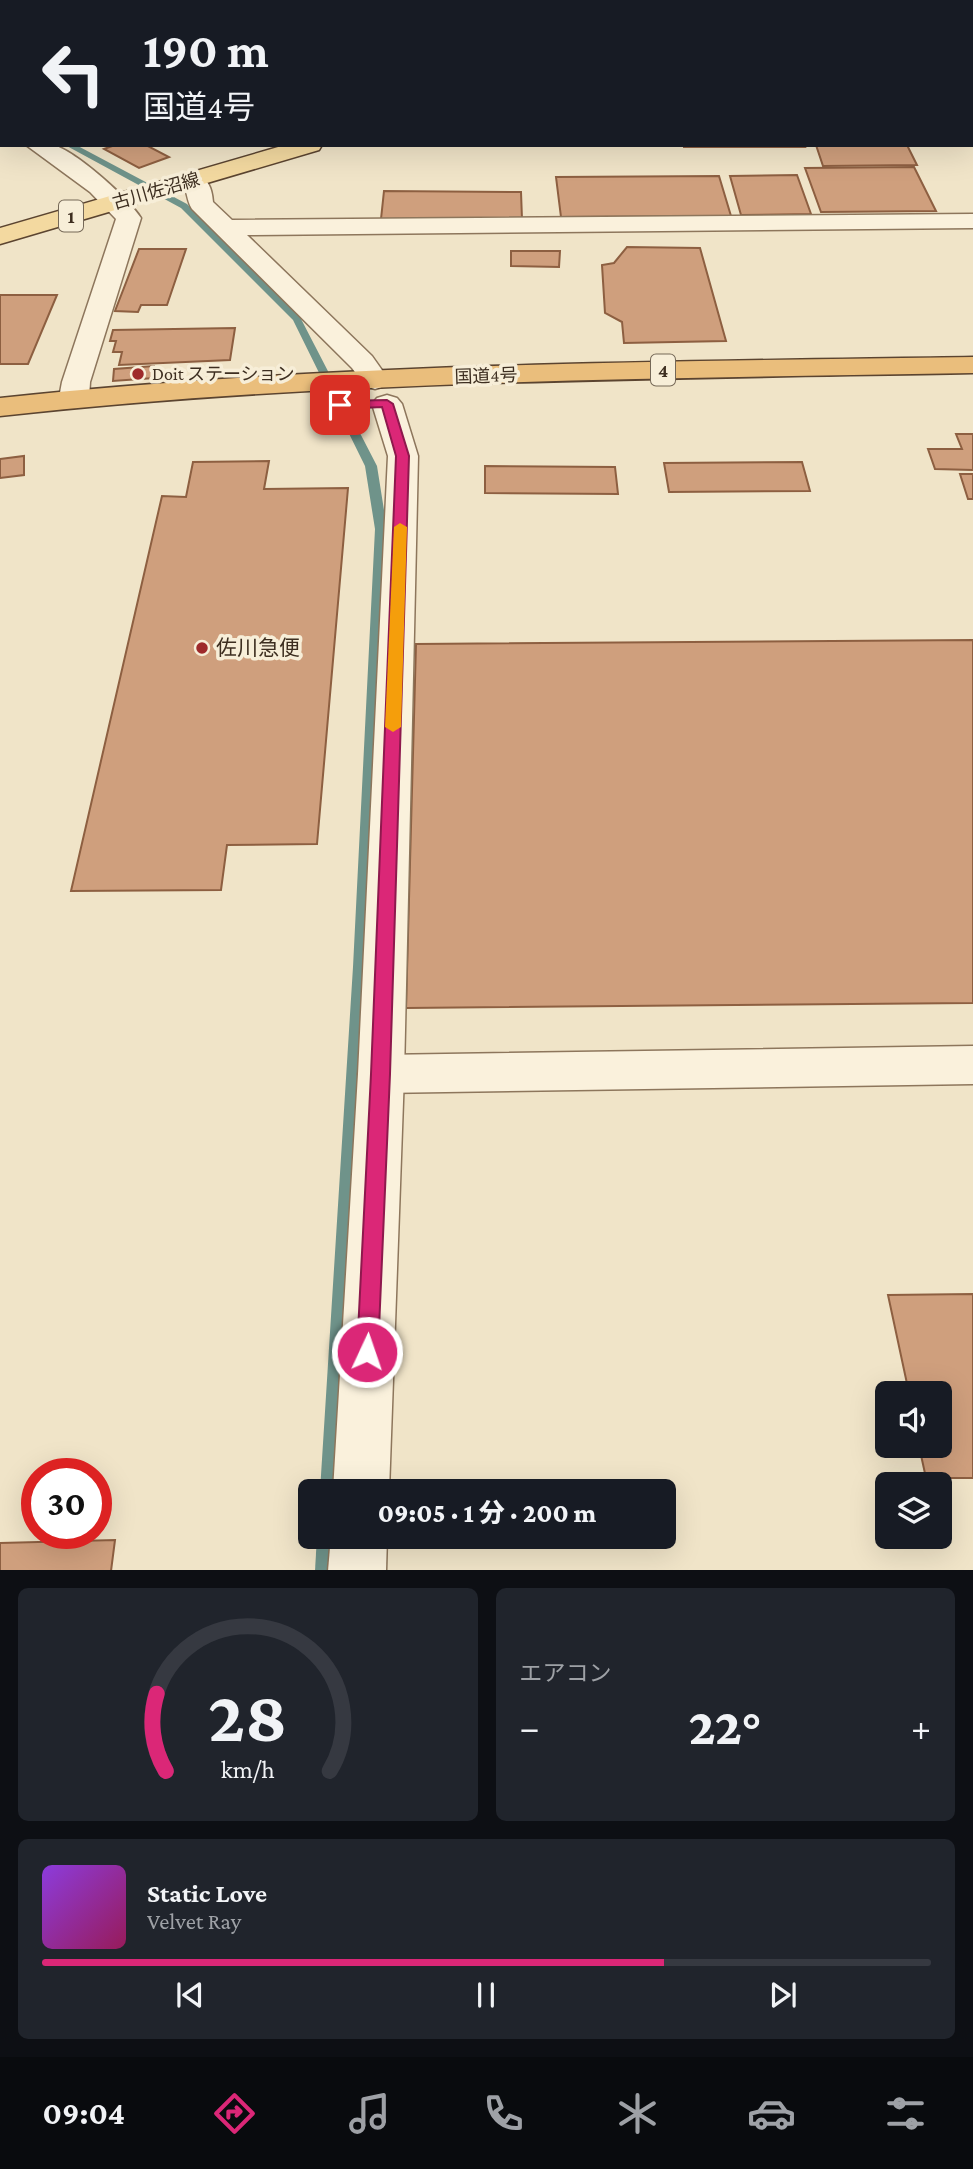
<!DOCTYPE html>
<html lang="ja">
<meta charset="utf-8">
<style>
:root{--surface:#171b24;--page:#20242c;--text:#f1f3f6;--muted:#9ea1a6;--line:#363941;--accent:#db2777}
body{margin:0;font-family:"Crimson Pro","Noto Sans JP",serif;background:var(--page);color:var(--text);height:100vh;display:flex;flex-direction:column;font-size:26px;white-space:nowrap}
*{box-sizing:border-box;margin:0}
p{font-size:23px;color:var(--muted)}
.icon{flex:none;width:38px;height:38px;fill:none;stroke:currentColor;stroke-width:2;stroke-linecap:round;stroke-linejoin:round}
.map{position:relative;height:1570px;overflow:hidden}
.side{display:flex;flex-direction:column;gap:18px;padding:18px;background:#0d0f14;flex:1}
.side>*{flex:none}
.hud{position:absolute;left:0px;top:0px;width:973px;height:147px;box-shadow:0 7px 28px #0002;background:#171b24;color:var(--text);overflow:hidden}
.tools{position:absolute;left:875px;top:1381px;display:grid;gap:14px}
.tools a{display:grid;place-items:center;width:77px;height:77px;border-radius:10px;background:var(--surface);box-shadow:0 7px 28px #0002;font-size:35px}
.speed{position:absolute;left:21px;top:1458px;display:flex;gap:14px;font-size:35px;font-weight:700;text-align:center}
.speed>*{display:grid;place-content:center;width:91px;height:91px;border-radius:50%;background:var(--surface);box-shadow:0 7px 28px #0002;line-height:1}
.speed .limit{border:10px solid #d22;background:#fff;color:#111}
.pin{position:absolute;display:grid;place-items:center;width:60px;height:60px;color:#fff;margin:-30px;border-radius:14px;box-shadow:0 4px 10px #0006}
.me{position:absolute;width:77px;margin:-38px;rotate:3deg;stroke-linejoin:round;filter:drop-shadow(0 0 5px #0008)}
.turn{display:flex;align-items:center;gap:24px;height:147px;padding:0 28px;font-size:32px}
.turn .icon{width:91px;height:91px;stroke-width:2.5}
.turn b{display:block;font-size:49px;line-height:60px}
.big{font-size:52px;font-weight:800;line-height:1.1}
.side .card{flex:1;display:flex;flex-direction:column;justify-content:center;gap:10px;min-width:0;padding:0 24px;border-radius:10px;background:var(--page)}
.side .dial{align-items:center;gap:0}
.dial svg{height:182px;overflow:visible;fill:none;stroke:var(--line);stroke-width:7;stroke-linecap:round;text-anchor:middle}
.dial text{fill:var(--text);stroke:none}
.song{display:flex;align-items:center;gap:21px}
.cover{width:84px;height:84px;border-radius:10px;background:linear-gradient(135deg,hsl(270 70% 55%),hsl(330 70% 35%))}
.played{height:7px;border-radius:4px;background:linear-gradient(90deg,var(--accent) 70%,var(--line) 70%)}
.keys{display:flex;justify-content:space-around;direction:ltr}
.heat{display:flex;justify-content:space-between;align-items:center;font-size:38px;direction:ltr}
.side .tiles{flex:1;display:grid;gap:18px;grid-template-columns:1fr 1fr}
.card:last-child{grid-column:span 2}
.trip{position:absolute;left:298px;top:1479px;width:378px;height:70px;border-radius:10px;background:var(--surface);box-shadow:0 7px 28px #0002;font-weight:800;line-height:70px;text-align:center}
.tabs{display:flex;height:112px;justify-content:space-around;align-items:center;background:#090b0e;color:var(--muted)}
.tabs .icon{width:49px;height:49px}
.tabs .current{color:var(--accent)}
.tabs b{font-size:32px;color:var(--text)}
.map>svg:first-child{display:block}
.lines{fill:none;stroke-linecap:round;stroke-linejoin:round}
.stream{fill:#6f938a;fill-rule:evenodd}
.building{fill:#cf9f7d;stroke:#8d5f41;stroke-width:2}
.service-casing{stroke:#8d765c;stroke-width:3}
.minor-casing{stroke:#8d765c;stroke-width:3}
.tertiary-casing{stroke:#8d765c;stroke-width:3}
.primary-casing{stroke:#5b4430;stroke-width:3}
.trunk-casing{stroke:#5b4430;stroke-width:3}
.service{fill:#faf1dc;fill-rule:evenodd}
.minor{fill:#faf1dc;fill-rule:evenodd}
.tertiary{fill:#faf1dc;fill-rule:evenodd}
.primary{fill:#f3d9a0;fill-rule:evenodd}
.trunk{fill:#eabe7c;fill-rule:evenodd}
.route{fill:#db2777;stroke:#8e194d;stroke-width:2}
.slow{fill:#f59e0b}
.poi-dot{fill:#9e2a2b;stroke:#f7eed8;stroke-width:2.5}
.labels{text-anchor:middle;dominant-baseline:central;stroke-width:7;stroke-linejoin:round;paint-order:stroke}
.far-street-label{font-size:18px;fill:#3d2e20;stroke:#f7eed8}
.far-poi-label{font-size:18px;fill:#3d2e20;stroke:#f7eed8;text-anchor:start}
.shield{fill:#f7eed8;stroke:#756857;stroke-width:2}
.shield-label{font-size:19px;font-weight:bold;fill:#3d2e20}
.poi-label{font-size:21px;fill:#3d2e20;stroke:#f7eed8;text-anchor:start}
</style>
<div class="map">
<svg width="973" height="1571" viewBox="0 0 973 1571">
<rect width="100%" height="100%" fill="#f0e4c8"/>
<g class="lines">
<!-- stream -->
<g class="stream">
<rect x="0" y="112" width="2" height="5"/>
<polygon points="65,145 76,145 187,204 300,317 377,466 387,529 369,967 340,1491 320,1491 353,967 375,529 365,466 293,320 181,208"/>
<polygon points="317,1536 337,1536 335,1571 315,1571"/>
</g>
</g>
<!-- building -->
<g class="building">
<polygon points="973,0 971,10 971,2 910,1"/>
<polygon points="115,145 146,145 169,157 139,168 104,149"/>
<polygon points="684,145 804,145 805,147 684,147"/>
<polygon points="816,145 907,145 917,165 823,166"/>
<polygon points="914,167 936,211 821,212 805,168"/>
<polygon points="797,175 811,214 741,215 730,176"/>
<polygon points="719,176 731,216 561,217 556,177"/>
<polygon points="384,191 521,192 522,219 381,219"/>
<polygon points="627,247 700,248 726,341 624,343 622,322 605,313 602,265 614,263"/>
<polygon points="139,249 186,249 167,305 141,305 138,312 115,311"/>
<polygon points="511,251 560,251 559,267 511,266"/>
<polygon points="0,295 57,295 28,364 0,364"/>
<polygon points="235,328 230,360 119,365 122,352 113,352 116,341 110,341 113,330"/>
<polygon points="154,366 154,378 113,381 114,369"/>
<polygon points="956,434 973,434 973,470 935,469 928,449 962,449"/>
<polygon points="24,456 24,475 0,478 0,459"/>
<polygon points="269,461 264,489 348,488 317,844 227,845 221,890 71,891 162,496 186,497 193,462"/>
<polygon points="802,462 810,491 669,492 664,463"/>
<polygon points="485,466 615,467 618,494 485,493"/>
<polygon points="960,474 973,474 973,499 968,499"/>
<polygon points="973,640 973,1003 406,1008 416,644"/>
<polygon points="973,1294 973,1478 926,1478 919,1446 940,1446 940,1393 909,1393 888,1295"/>
<polygon points="115,1540 111,1571 0,1571 0,1543"/>
</g>
<g class="lines">
<defs>
<rect id="service" x="971" y="37" width="2" height="6"/>
<g id="minor">
<polygon points="0,120 2,121 2,135 0,134"/>
<path d="M26,145C34,145 45,143 53,145C76,151 128,198 141,218L90,382L89,398L84,404L74,407L64,404L59,398L62,382L116,219L90,192Z"/>
<path d="M193,173C208,177 212,188 213,202L232,220L973,214V228L247,235L372,356L389,380L385,386L375,389L365,386L352,368L192,209C186,200 188,190 181,180L185,175Z"/>
<polygon points="387,395 397,398 402,404 418,456 404,1074 389,1491 333,1491 358,1074 388,456 372,404 377,398"/>
<polygon points="331,1536 387,1536 386,1571 328,1571"/>
</g>
<polygon id="tertiary" points="973,1046 973,1084 381,1093 365,1087 358,1074 365,1061 381,1055"/>
<g id="primary">
<polygon points="795,0 819,0 793,2"/>
<polygon points="285,145 322,145 319,150 0,244 0,228"/>
</g>
<path id="trunk" d="M973,357V373C649,379 323,380 0,416V398C323,363 649,362 973,357Z"/>
</defs>
<!-- service casing -->
<use href="#service" class="service-casing"/>
<!-- minor casing -->
<use href="#minor" class="minor-casing"/>
<!-- tertiary casing -->
<use href="#tertiary" class="tertiary-casing"/>
<!-- primary casing -->
<use href="#primary" class="primary-casing"/>
<!-- trunk casing -->
<use href="#trunk" class="trunk-casing"/>
<!-- service -->
<use href="#service" class="service"/>
<!-- minor -->
<use href="#minor" class="minor"/>
<!-- tertiary -->
<use href="#tertiary" class="tertiary"/>
<!-- primary -->
<use href="#primary" class="primary"/>
<!-- trunk -->
<use href="#trunk" class="trunk"/>
</g>
<!-- route -->
<polygon class="route" points="387,400 393,404 409,456 390,1074 378,1352 375,1359 367,1362 360,1359 357,1352 371,1074 396,456 382,407 340,409 334,405 340,401"/>
<!-- slow -->
<polygon class="slow" points="400,523 407,527 401,727 393,732 385,727 394,527"/>
<!-- markers -->
<g class="poi-dot">
<circle cx="138" cy="374" r="7"/>
<circle cx="202" cy="648" r="7"/>
</g>
<g class="labels">
<!-- far-street labels -->
<g class="far-street-label">
<text transform="translate(156 191) rotate(-16)">古川佐沼線</text>
<text transform="translate(486 376) rotate(-2)">国道4号</text>
</g>
<!-- far-poi labels -->
<g class="far-poi-label">
<text x="152" y="374">Doit ステーション</text>
</g>
<!-- shield labels -->
<g class="shield">
<rect x="59" y="200.5" width="24" height="31" rx="5"/>
<rect x="651" y="354.5" width="24" height="31" rx="5"/>
</g>
<g class="shield-label">
<text x="71" y="216">1</text>
<text x="663" y="370">4</text>
</g>
<!-- poi labels -->
<g class="poi-label">
<text x="216" y="648">佐川急便</text>
</g>
</g>
</svg>
<div class="tools">
<a><svg class="icon" aria-label="sound" viewBox="0 0 24 24"><path d="M4 9h4l5-4v14l-5-4H4zM17 9q2 3 0 6"/></svg></a>
<a><svg class="icon" aria-label="layers" viewBox="0 0 24 24"><path d="M12 4l9 5-9 5-9-5zM3 14l9 5 9-5"/></svg></a>
</div>
<div class="speed"><div class="limit">30</div></div>
<div class="pin" style="left:340px;top:405px;background:#d93025"><svg class="icon" aria-label="arrive" viewBox="0 0 24 24"><path d="M6 21V4h12l-3 4 3 4H6"/></svg></div>
<svg class="me" style="left:367px;top:1352px" viewBox="-20 -20 40 40"><circle r="17" fill="#db2777" stroke="#fff" stroke-width="3"/><path d="M0-11L8 9 0 5-8 9z" fill="#fff"/></svg>
<div class="trip">09:05 · 1 分 · 200 m</div>
<div class="hud">
<div class="turn"><svg class="icon" aria-label="left" viewBox="0 0 24 24"><path d="M17 20v-9H6M10 6l-5 5 5 5"/></svg><div><b>190 m</b>国道4号</div></div>
</div>
</div>
<section class="side">
<div class="tiles">
<div class="card dial"><svg viewBox="0 0 100 80">
<path d="M14 69A42 42 0 1 1 86 69"/>
<path d="M14 69A42 42 0 0 1 10 35" stroke="#db2777"/>
<text x="50" y="56" font-size="32" font-weight="700">28</text>
<text x="50" y="72" font-size="11">km/h</text>
</svg></div>
<div class="card"><p>エアコン</p>
<div class="heat"><a>−</a><b class="big">22°</b><a>+</a></div>
</div>
<div class="card">
<div class="song"><i class="cover"></i><div><b>Static Love</b><p>Velvet Ray</p></div></div>
<div class="played"></div>
<div class="keys"><svg class="icon" aria-label="previous" viewBox="0 0 24 24"><path d="M18 5L8 12l10 7zM5 5v14"/></svg><svg class="icon" aria-label="pause" viewBox="0 0 24 24"><path d="M8 5v14M16 5v14"/></svg><svg class="icon" aria-label="next" viewBox="0 0 24 24"><path d="M6 5l10 7-10 7zM19 5v14"/></svg></div>
</div>
</div>
</section>
<nav class="tabs">
<b>09:04</b>
<svg class="icon current" aria-label="directions" viewBox="0 0 24 24"><path d="M12 3l9 9-9 9-9-9zM9 14v-3h6M13 9l2 2-2 2"/></svg>
<svg class="icon" aria-label="music" viewBox="0 0 24 24"><path d="M9 18V5l10-2v13"/><circle cx="6" cy="18" r="3"/><circle cx="16" cy="16" r="3"/></svg>
<svg class="icon" aria-label="phone" viewBox="0 0 24 24"><path d="M5 4h4l2 5-3 2q2 4 5 5l2-3 5 2v4C11 20 4 13 5 4z"/></svg>
<svg class="icon" aria-label="climate" viewBox="0 0 24 24"><path d="M12 3v18M4 7l16 10M4 17L20 7"/></svg>
<svg class="icon" aria-label="car" viewBox="0 0 24 24"><path d="M5 17H2v-5l4-1 3-4h7l3 4 3 1v5h-3M9 17h6M6 11h13"/><circle cx="7" cy="17" r="2"/><circle cx="17" cy="17" r="2"/></svg>
<svg class="icon" aria-label="filters" viewBox="0 0 24 24"><path d="M4 7h16M4 17h16"/><circle cx="9" cy="7" r="2"/><circle cx="15" cy="17" r="2"/></svg>
</nav>
